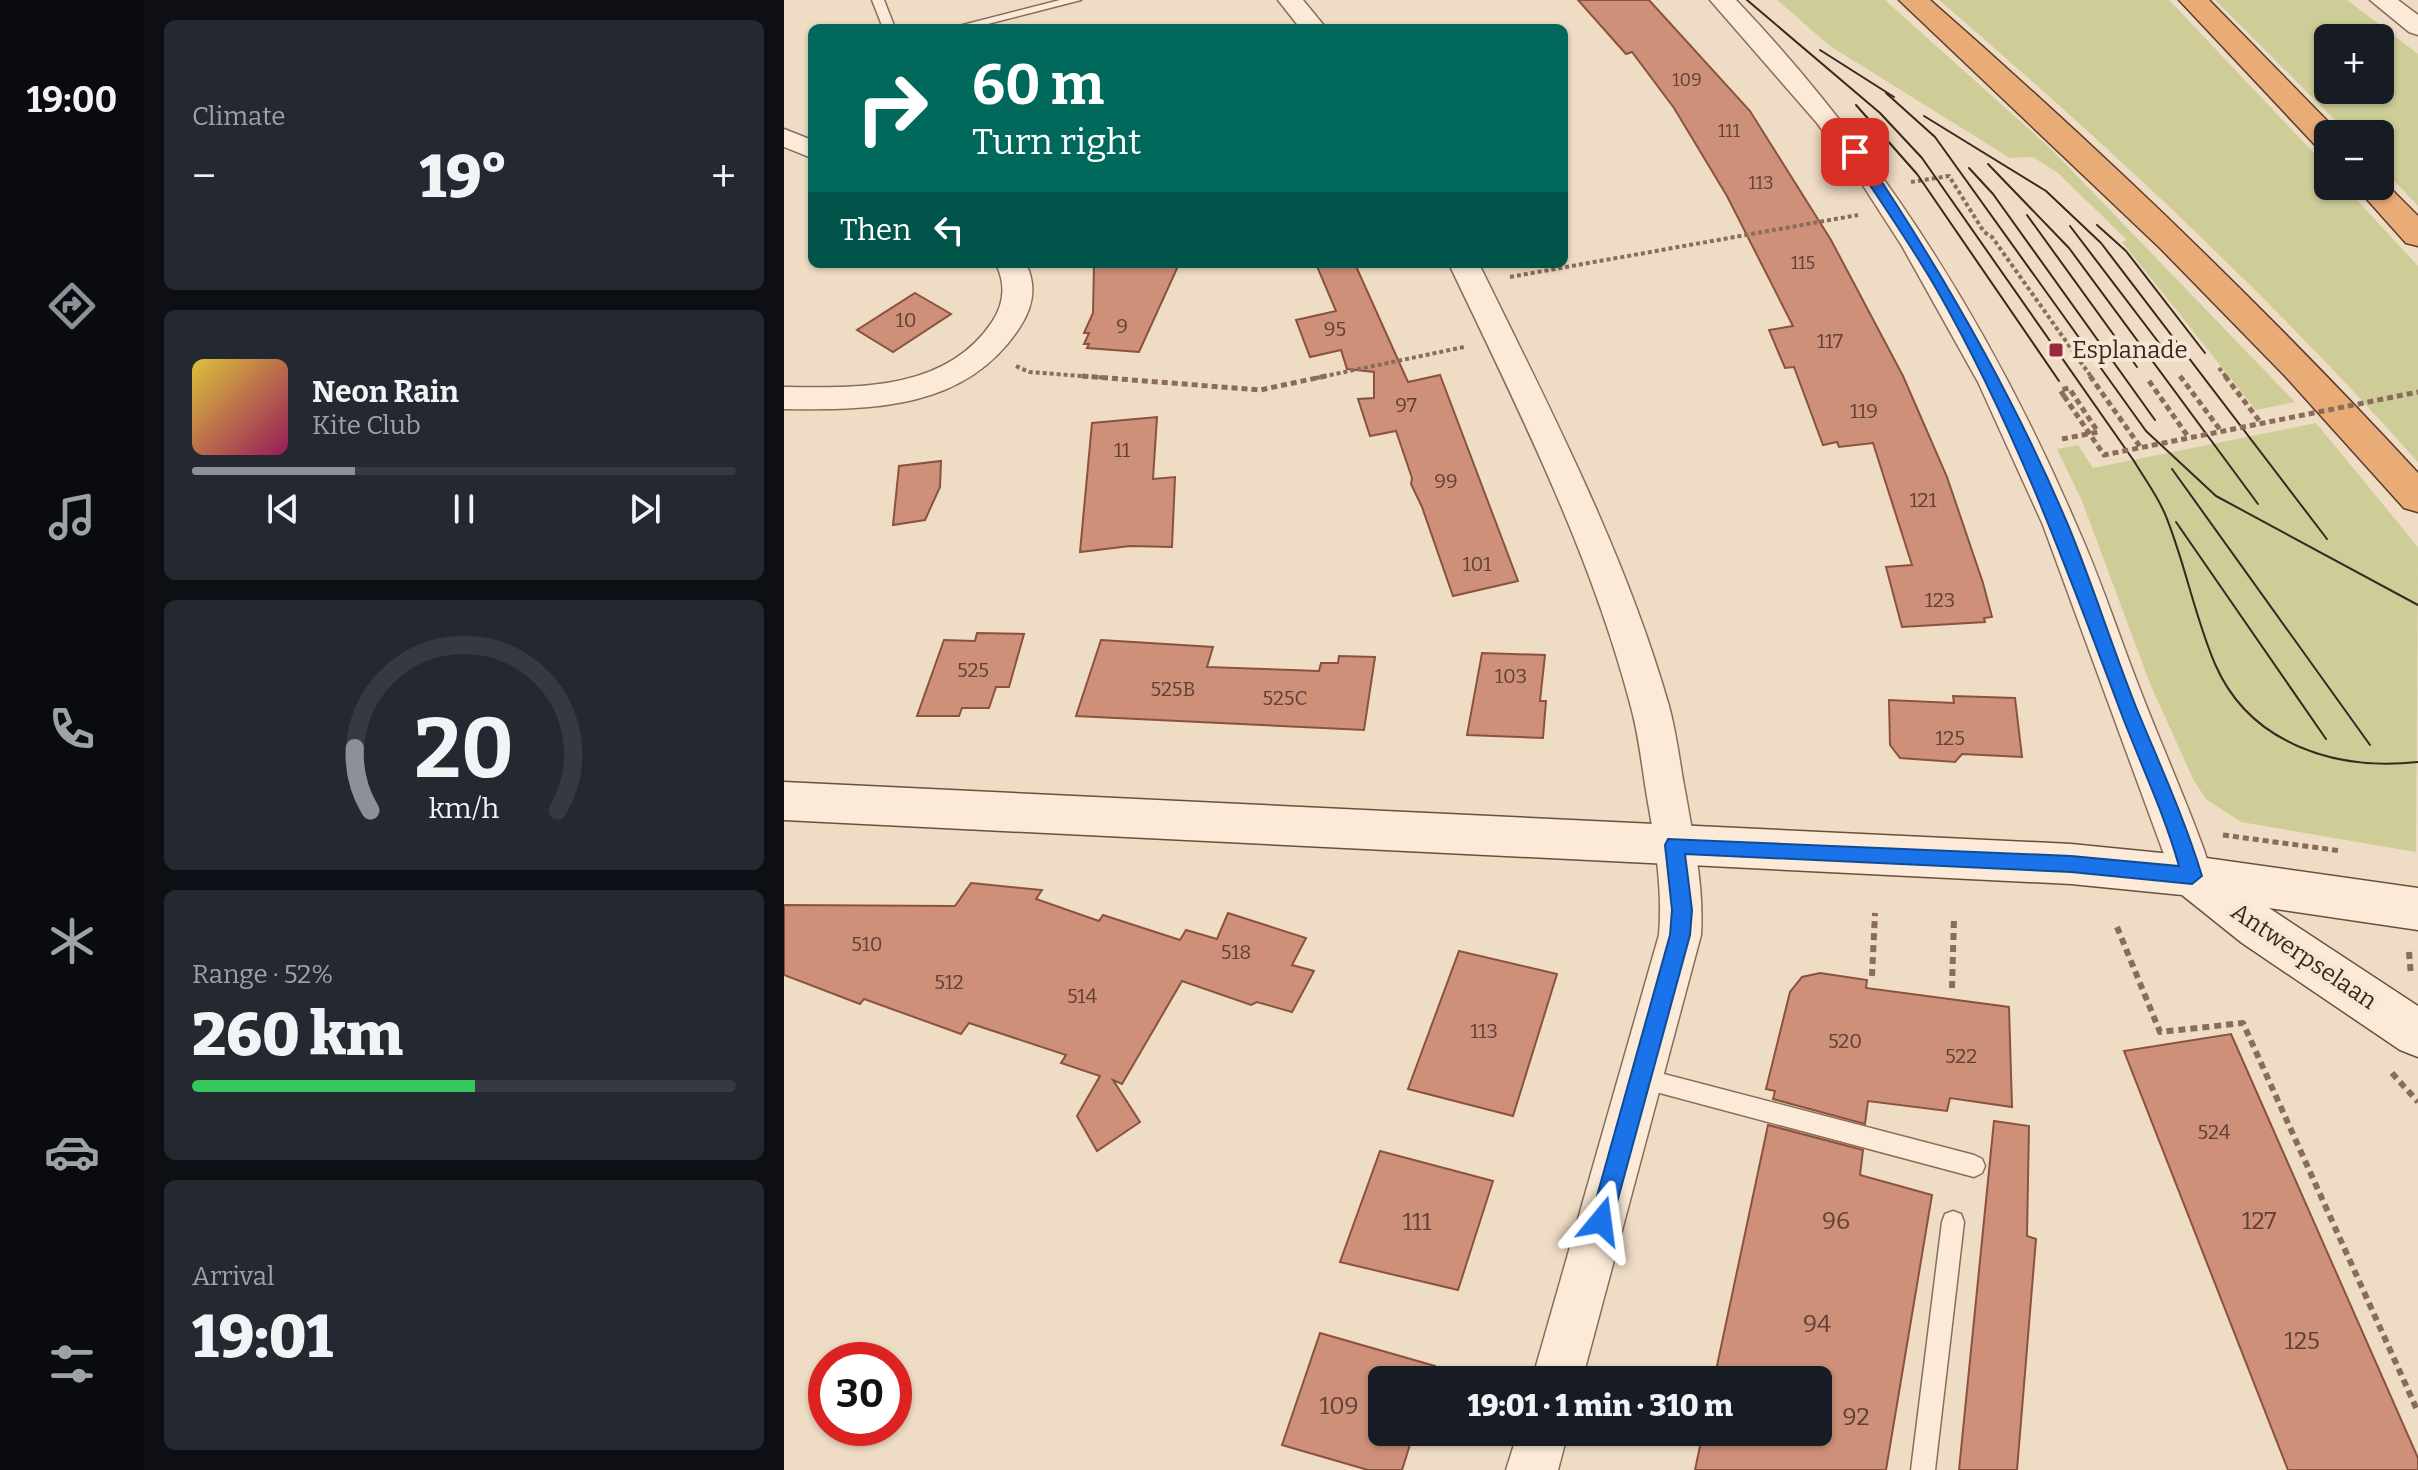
<!DOCTYPE html>
<meta charset="utf-8">
<style>
:root{--surface:#171b24;--page:#242831;--text:#f1f3f6;--muted:#9ea1a6;--line:#363941;--accent:#8c9099}
body{margin:0;font-family:Bitter,serif;background:var(--page);color:var(--text);height:100vh;display:flex;flex-direction:column;font-size:30px;white-space:nowrap}
*{box-sizing:border-box;margin:0}
p{font-size:26px;color:var(--muted)}
.icon{flex:none;width:44px;height:44px;fill:none;stroke:currentColor;stroke-width:2;stroke-linecap:round;stroke-linejoin:round}
.map{position:relative;flex:1;overflow:hidden}
.sheet{display:flex;flex-direction:column;gap:20px;padding:20px;background:#0d0f14;width:640px}
.sheet>*{flex:none}
.hud{position:absolute;left:24px;top:24px;width:760px;height:244px;border-radius:12px;box-shadow:0 2px 6px #0004;background:#00695c;color:#fff;overflow:hidden}
.buttons{position:absolute;left:1530px;top:24px;display:grid;gap:16px}
.buttons a{display:grid;place-items:center;width:80px;height:80px;border-radius:12px;background:var(--surface);box-shadow:0 2px 6px #0004;font-size:40px}
.speed{position:absolute;left:24px;top:1342px;display:flex;gap:16px;font-size:40px;font-weight:700;text-align:center}
.speed>*{display:grid;place-content:center;width:104px;height:104px;border-radius:50%;background:var(--surface);box-shadow:0 2px 6px #0004;line-height:1}
.speed .limit{border:12px solid #d22;background:#fff;color:#111}
.pin{position:absolute;display:grid;place-items:center;width:68px;height:68px;color:#fff;margin:-34px;border-radius:16px;box-shadow:0 4px 12px #0006}
.me{position:absolute;width:88px;margin:-44px;rotate:16deg;stroke-linejoin:round;filter:drop-shadow(0 0 6px #0008)}
.turn{display:flex;align-items:center;gap:28px;height:168px;padding:0 32px;font-size:36px}
.turn .icon{width:104px;height:104px;stroke-width:2.5}
.turn b{display:block;font-size:56px;line-height:68px}
.then{display:flex;align-items:center;height:76px;padding:0 32px;background:#0003;gap:16px;font-size:30px}
.big{font-size:60px;font-weight:800;line-height:1.1}
.sheet .widget{flex:1;display:flex;flex-direction:column;justify-content:center;gap:12px;min-width:0;padding:0 28px;border-radius:12px;background:var(--page)}
.sheet .dial{align-items:center;gap:0}
.dial svg{height:208px;overflow:visible;fill:none;stroke:var(--line);stroke-width:7;stroke-linecap:round;text-anchor:middle}
.dial text{fill:var(--text);stroke:none}
.song{display:flex;align-items:center;gap:24px}
.cover{width:96px;height:96px;border-radius:12px;background:linear-gradient(135deg,hsl(50 70% 55%),hsl(330 70% 35%))}
.played{height:8px;border-radius:4px;background:linear-gradient(90deg,var(--accent) 30%,var(--line) 30%)}
.keys{display:flex;justify-content:space-around;direction:ltr}
.heat{display:flex;justify-content:space-between;align-items:center;font-size:44px;direction:ltr}
.charge{height:12px;border-radius:6px;background:linear-gradient(90deg,#34c759 52%,var(--line) 0)}
.trip{position:absolute;left:584px;top:1366px;width:464px;height:80px;border-radius:12px;background:var(--surface);box-shadow:0 2px 6px #0004;font-weight:800;line-height:80px;text-align:center}
main{display:flex;flex:1;min-height:0}
.tab-bar{display:flex;flex-direction:column;width:144px;justify-content:space-around;align-items:center;background:#090b0e;color:var(--muted)}
.tab-bar .icon{width:56px;height:56px}
.tab-bar .selected{color:var(--accent)}
.tab-bar b{font-size:36px;color:var(--text)}
.map>svg:first-child{display:block}
.green{fill:#cecc97;fill-rule:evenodd}
.building{fill:#ce9079;stroke:#8a523f;stroke-width:2}
.lines{fill:none;stroke-linecap:round;stroke-linejoin:round}
.service-casing{stroke:#8a6c5a;stroke-width:3}
.minor-casing{stroke:#8a6c5a;stroke-width:3}
.secondary-casing{stroke:#6c4e3d;stroke-width:3}
.trunk-casing{stroke:#583b2e;stroke-width:3}
.path-far2{stroke:#8a6c5a;stroke-width:4;stroke-dasharray:4 3;stroke-linecap:butt}
.path-far1{stroke:#8a6c5a;stroke-width:5;stroke-dasharray:6 4;stroke-linecap:butt}
.path{stroke:#8a6c5a;stroke-width:6;stroke-dasharray:7 5;stroke-linecap:butt}
.service{fill:#faead7;fill-rule:evenodd}
.minor{fill:#faead7;fill-rule:evenodd}
.secondary{fill:#faead7;fill-rule:evenodd}
.trunk{fill:#eaac77;fill-rule:evenodd}
.tram{stroke:#3a271e;stroke-width:2}
.path-bridge{stroke:#8a6c5a;stroke-width:5;stroke-dasharray:6 4;stroke-linecap:butt}
.route{fill:#1a73e8;stroke:#114b97;stroke-width:2}
.poi-dot{fill:#9b283a;stroke:#f6e7d4;stroke-width:3}
.labels{text-anchor:middle;dominant-baseline:central;stroke-width:8;stroke-linejoin:round;paint-order:stroke}
.far-number-label{font-size:18px;fill:#5f4135}
.number-label{font-size:20px;fill:#5f4135}
.poi-label{font-size:24px;fill:#3a271e;stroke:#f6e7d4;text-anchor:start}
.street-label{font-size:24px;fill:#3a271e;stroke:#f6e7d4}
.near-number-label{font-size:24px;fill:#5f4135}
</style>
<main>
<nav class="tab-bar">
<b>19:00</b>
<svg class="icon selected" aria-label="directions" viewBox="0 0 24 24"><path d="M12 3l9 9-9 9-9-9zM9 14v-3h6M13 9l2 2-2 2"/></svg>
<svg class="icon" aria-label="music" viewBox="0 0 24 24"><path d="M9 18V5l10-2v13"/><circle cx="6" cy="18" r="3"/><circle cx="16" cy="16" r="3"/></svg>
<svg class="icon" aria-label="phone" viewBox="0 0 24 24"><path d="M5 4h4l2 5-3 2q2 4 5 5l2-3 5 2v4C11 20 4 13 5 4z"/></svg>
<svg class="icon" aria-label="climate" viewBox="0 0 24 24"><path d="M12 3v18M4 7l16 10M4 17L20 7"/></svg>
<svg class="icon" aria-label="car" viewBox="0 0 24 24"><path d="M5 17H2v-5l4-1 3-4h7l3 4 3 1v5h-3M9 17h6M6 11h13"/><circle cx="7" cy="17" r="2"/><circle cx="17" cy="17" r="2"/></svg>
<svg class="icon" aria-label="filters" viewBox="0 0 24 24"><path d="M4 7h16M4 17h16"/><circle cx="9" cy="7" r="2"/><circle cx="15" cy="17" r="2"/></svg>
</nav>
<section class="sheet">
<div class="widget"><p>Climate</p>
<div class="heat"><a>−</a><b class="big">19°</b><a>+</a></div>
</div>
<div class="widget">
<div class="song"><i class="cover"></i><div><b>Neon Rain</b><p>Kite Club</p></div></div>
<div class="played"></div>
<div class="keys"><svg class="icon" aria-label="previous" viewBox="0 0 24 24"><path d="M18 5L8 12l10 7zM5 5v14"/></svg><svg class="icon" aria-label="pause" viewBox="0 0 24 24"><path d="M8 5v14M16 5v14"/></svg><svg class="icon" aria-label="next" viewBox="0 0 24 24"><path d="M6 5l10 7-10 7zM19 5v14"/></svg></div>
</div>
<div class="widget dial"><svg viewBox="0 0 100 80">
<path d="M14 69A42 42 0 1 1 86 69"/>
<path d="M14 69A42 42 0 0 1 8 45" stroke="#8c9099"/>
<text x="50" y="56" font-size="32" font-weight="700">20</text>
<text x="50" y="72" font-size="11">km/h</text>
</svg></div>
<div class="widget"><p>Range · 52%</p><b class="big">260 km</b><div class="charge"></div></div>
<div class="widget"><p>Arrival</p><b class="big">19:01</b></div>
</section>
<div class="map">
<svg width="1634" height="1470" viewBox="0 0 1634 1470">
<rect width="100%" height="100%" fill="#efdcc4"/>
<!-- green -->
<g class="green">
<polygon points="993,0 1101,0 1267,149 1511,402 1472,410 1338,242 1343,240 1274,173 1249,157 1226,158 1046,46"/>
<path d="M1155,0H1385L1544,168V186H1560L1634,266V462C1486,296 1324,145 1155,0Z"/>
<path d="M1431,0H1563L1634,54V206L1596,166V134H1565ZM1544,38H1596V90H1544Z"/>
<polygon points="1532,423 1634,547 1632,852 1457,822 1422,799 1410,781 1367,686 1298,501 1273,449 1294,445 1309,468"/>
</g>
<!-- building -->
<g class="building">
<polygon points="794,0 865,0 966,111 1047,240 1119,376 1163,477 1199,583 1208,617 1200,618 1201,622 1118,627 1102,567 1128,565 1089,443 1055,447 1053,442 1039,445 1010,367 1001,368 985,330 1009,326 943,196 890,108 848,52 842,54"/>
<polygon points="310,264 395,264 355,352 303,348 305,344 300,344 305,333 300,333 309,313"/>
<polygon points="532,264 571,264 624,382 656,375 734,581 669,596 638,507 627,484 628,478 612,431 586,436 574,399 590,398 590,372 563,369 557,350 526,357 512,320 552,311"/>
<polygon points="131,293 167,314 109,352 73,330"/>
<polygon points="373,417 369,479 391,477 388,547 346,546 296,552 308,423"/>
<polygon points="157,461 156,487 141,520 109,525 115,466"/>
<polygon points="193,633 240,634 225,687 212,687 205,708 178,708 175,716 133,716 160,640 191,641"/>
<polygon points="317,640 429,647 423,667 535,671 537,663 554,663 555,656 591,657 580,730 292,716"/>
<polygon points="698,653 761,655 756,701 762,701 759,738 683,735"/>
<polygon points="1169,696 1231,698 1238,757 1178,754 1171,762 1116,758 1106,745 1105,700 1170,703"/>
<polygon points="187,883 258,890 252,899 315,921 319,915 396,940 402,930 433,939 444,913 522,938 508,965 530,971 508,1012 473,1002 467,1005 398,981 338,1084 329,1080 356,1122 313,1151 293,1116 316,1076 277,1063 282,1055 185,1023 177,1034 80,999 76,1004 0,975 0,905 171,906"/>
<polygon points="675,951 773,974 729,1116 624,1089"/>
<polygon points="1036,973 1083,980 1082,988 1225,1007 1228,1107 1166,1098 1163,1111 1084,1101 1081,1124 989,1099 991,1091 982,1089 1006,992 1018,977"/>
<polygon points="1447,1034 1634,1458 1634,1470 1504,1470 1340,1051"/>
<polygon points="1210,1121 1245,1126 1243,1236 1252,1239 1233,1470 1175,1470"/>
<polygon points="984,1125 1079,1150 1076,1175 1148,1195 1102,1470 911,1470 919,1432 1034,1432 1034,1380 930,1380"/>
<polygon points="596,1151 709,1181 674,1290 556,1262"/>
<polygon points="536,1333 651,1366 646,1380 598,1380 598,1432 630,1432 618,1470 584,1470 498,1445"/>
</g>
<g class="lines">
<defs>
<g id="service">
<polygon points="88,0 100,0 111,28 99,28"/>
<polygon points="276,0 297,0 188,28 167,28"/>
<polygon points="857,1068 1190,1155 1198,1159 1201,1166 1198,1173 1190,1177 857,1088 850,1085 847,1078 850,1071"/>
<polygon points="1169,1211 1177,1214 1180,1222 1151,1470 1127,1470 1158,1222 1161,1214"/>
</g>
<g id="minor">
<polygon points="494,0 519,0 542,28 516,28"/>
<path d="M926,0H952C1098,153 1208,329 1292,524C1316,577 1334,633 1355,687C1376,742 1400,795 1420,850L1428,876L1422,888L1408,893L1394,888L1388,876L1259,525L1194,382L1118,246L1078,184L1033,123Z"/>
<polygon points="1586,0 1614,0 1634,15 1634,35 1625,32"/>
<polygon points="0,129 28,140 28,158 0,147"/>
<path d="M212,264H242C253,286 249,307 236,327C182,410 89,410 0,409V387C74,388 162,391 208,322C220,304 222,284 212,264Z"/>
<path d="M665,264H695C765,407 841,552 885,706C893,735 896,766 902,796C910,842 920,888 917,935L798,1380H748L875,935C879,889 871,842 863,797C858,767 855,736 847,707C807,553 733,407 665,264Z"/>
<polygon points="734,1432 784,1432 774,1470 722,1470"/>
</g>
<polygon id="secondary" points="0,782 1287,844 1408,856 1634,888 1634,930 1485,908 1634,1006 1634,1057 1616,1050 1458,943 1398,895 1287,884 0,820"/>
<g id="trunk">
<path d="M1115,0H1146C1317,150 1480,306 1634,473V512L1620,508L1501,376L1377,249Z"/>
<polygon points="1395,0 1425,0 1555,133 1544,134 1544,149 1533,147"/>
<polygon points="1596,178 1634,216 1634,246 1622,243 1571,186 1596,186"/>
</g>
</defs>
<!-- service casing -->
<use href="#service" class="service-casing"/>
<!-- minor casing -->
<use href="#minor" class="minor-casing"/>
<!-- secondary casing -->
<use href="#secondary" class="secondary-casing"/>
<!-- trunk casing -->
<use href="#trunk" class="trunk-casing"/>
<!-- path-far2 -->
<g class="path-far2">
<polyline points="1127,182 1165,176 1200,232 1208,237 1308,378"/>
<polyline points="726,277 1074,215"/>
<polyline points="232,366 245,372 324,378"/>
<polyline points="1435,368 1443,378"/>
<polyline points="532,378 680,347"/>
</g>
<!-- path-far1 -->
<g class="path-far1">
<polyline points="298,376 476,390 542,376"/>
<polyline points="1306,376 1357,448"/>
<polyline points="1396,376 1437,431"/>
<polyline points="1441,376 1477,423"/>
<polyline points="1365,381 1405,438"/>
<polyline points="1278,439 1314,432 1285,388 1276,390 1280,396"/>
<polyline points="1439,835 1558,851"/>
</g>
<!-- path -->
<g class="path">
<polyline points="1333,927 1376,1032 1459,1023 1634,1412"/>
<polyline points="1625,952 1627,976"/>
<polyline points="1088,976 1091,913"/>
<polyline points="1168,988 1170,918"/>
<polyline points="1608,1073 1634,1102"/>
</g>
<!-- service -->
<use href="#service" class="service"/>
<!-- minor -->
<use href="#minor" class="minor"/>
<!-- secondary -->
<use href="#secondary" class="secondary"/>
<!-- trunk -->
<use href="#trunk" class="trunk"/>
<!-- tram -->
<g class="tram">
<path d="M963,0L1096,113L1138,158L1350,461C1360,478 1373,495 1381,514C1401,562 1410,615 1431,664C1466,745 1553,771 1634,762"/>
<polyline points="1036,50 1110,97"/>
<polyline points="1102,93 1151,137 1362,431 1432,496 1634,605"/>
<polyline points="1072,105 1133,174 1275,381"/>
<polyline points="1140,116 1262,191 1317,243 1543,539"/>
<polyline points="1204,164 1285,248 1474,504"/>
<polyline points="1185,168 1209,194 1371,420"/>
<polyline points="1243,215 1353,367"/>
<polyline points="1313,225 1342,251 1421,353"/>
<polyline points="1286,226 1388,360"/>
<polyline points="1388,469 1586,745"/>
<polyline points="1392,522 1542,739"/>
</g>
<!-- path-bridge -->
<polyline class="path-bridge" points="1280,396 1320,455 1634,392"/>
</g>
<!-- route -->
<path class="route" d="M1066,149H1076C1156,268 1228,392 1284,525C1309,585 1328,647 1352,707C1375,763 1400,817 1418,876L1408,884L1287,872L901,854L908,910L906,935L828,1221L825,1229L817,1233L809,1229L806,1221L886,935L888,910L881,845L884,839L1287,856L1395,866C1379,809 1353,757 1333,702C1280,561 1228,421 1153,290C1126,243 1094,198 1064,152Z"/>
<!-- markers -->
<rect class="poi-dot" x="1264" y="342" width="16" height="16" rx="4"/>
<g class="labels">
<!-- far-number labels -->
<g class="far-number-label">
<text x="903" y="80">109</text>
<text x="945" y="131">111</text>
<text x="977" y="183">113</text>
<text x="1019" y="263">115</text>
</g>
<!-- number labels -->
<g class="number-label">
<text x="122" y="320">10</text>
<text x="338" y="326">9</text>
<text x="551" y="329">95</text>
<text x="1046" y="341">117</text>
<text x="622" y="405">97</text>
<text x="1080" y="411">119</text>
<text x="338" y="450">11</text>
<text x="662" y="481">99</text>
<text x="1139" y="500">121</text>
<text x="693" y="564">101</text>
<text x="1156" y="600">123</text>
<text x="189" y="670">525</text>
<text x="727" y="676">103</text>
<text x="389" y="689">525B</text>
<text x="501" y="698">525C</text>
<text x="1166" y="738">125</text>
<text x="83" y="944">510</text>
<text x="452" y="952">518</text>
<text x="165" y="982">512</text>
<text x="298" y="996">514</text>
<text x="700" y="1031">113</text>
<text x="1061" y="1041">520</text>
<text x="1177" y="1056">522</text>
<text x="1430" y="1132">524</text>
</g>
<!-- poi labels -->
<g class="poi-label">
<text x="1288" y="350">Esplanade</text>
</g>
<!-- street labels -->
<g class="street-label">
<text transform="translate(1520 956) rotate(34)">Antwerpselaan</text>
</g>
<!-- near-number labels -->
<g class="near-number-label">
<text x="1052" y="1221">96</text>
<text x="1475" y="1221">127</text>
<text x="633" y="1222">111</text>
<text x="1033" y="1324">94</text>
<text x="1518" y="1341">125</text>
<text x="555" y="1406">109</text>
<text x="1072" y="1417">92</text>
</g>
</g>
</svg>
<div class="buttons">
<a>+</a>
<a>−</a>
</div>
<div class="speed"><div class="limit">30</div></div>
<div class="pin" style="left:1071px;top:152px;background:#d93025"><svg class="icon" aria-label="arrive" viewBox="0 0 24 24"><path d="M6 21V4h12l-3 4 3 4H6"/></svg></div>
<svg class="me" style="left:817px;top:1221px" viewBox="-20 -20 40 40"><path d="M0-17L14 15 0 8-14 15z" fill="#1a73e8" stroke="#fff" stroke-width="4"/></svg>
<div class="trip">19:01 · 1 min · 310 m</div>
<div class="hud">
<div class="turn"><svg class="icon" aria-label="right" viewBox="0 0 24 24"><path d="M7 20v-9h11M14 6l5 5-5 5"/></svg><div><b>60 m</b>Turn right</div></div>
<div class="then">Then<svg class="icon" aria-label="left" viewBox="0 0 24 24"><path d="M17 20v-9H6M10 6l-5 5 5 5"/></svg></div>
</div>
</div>
</main>
